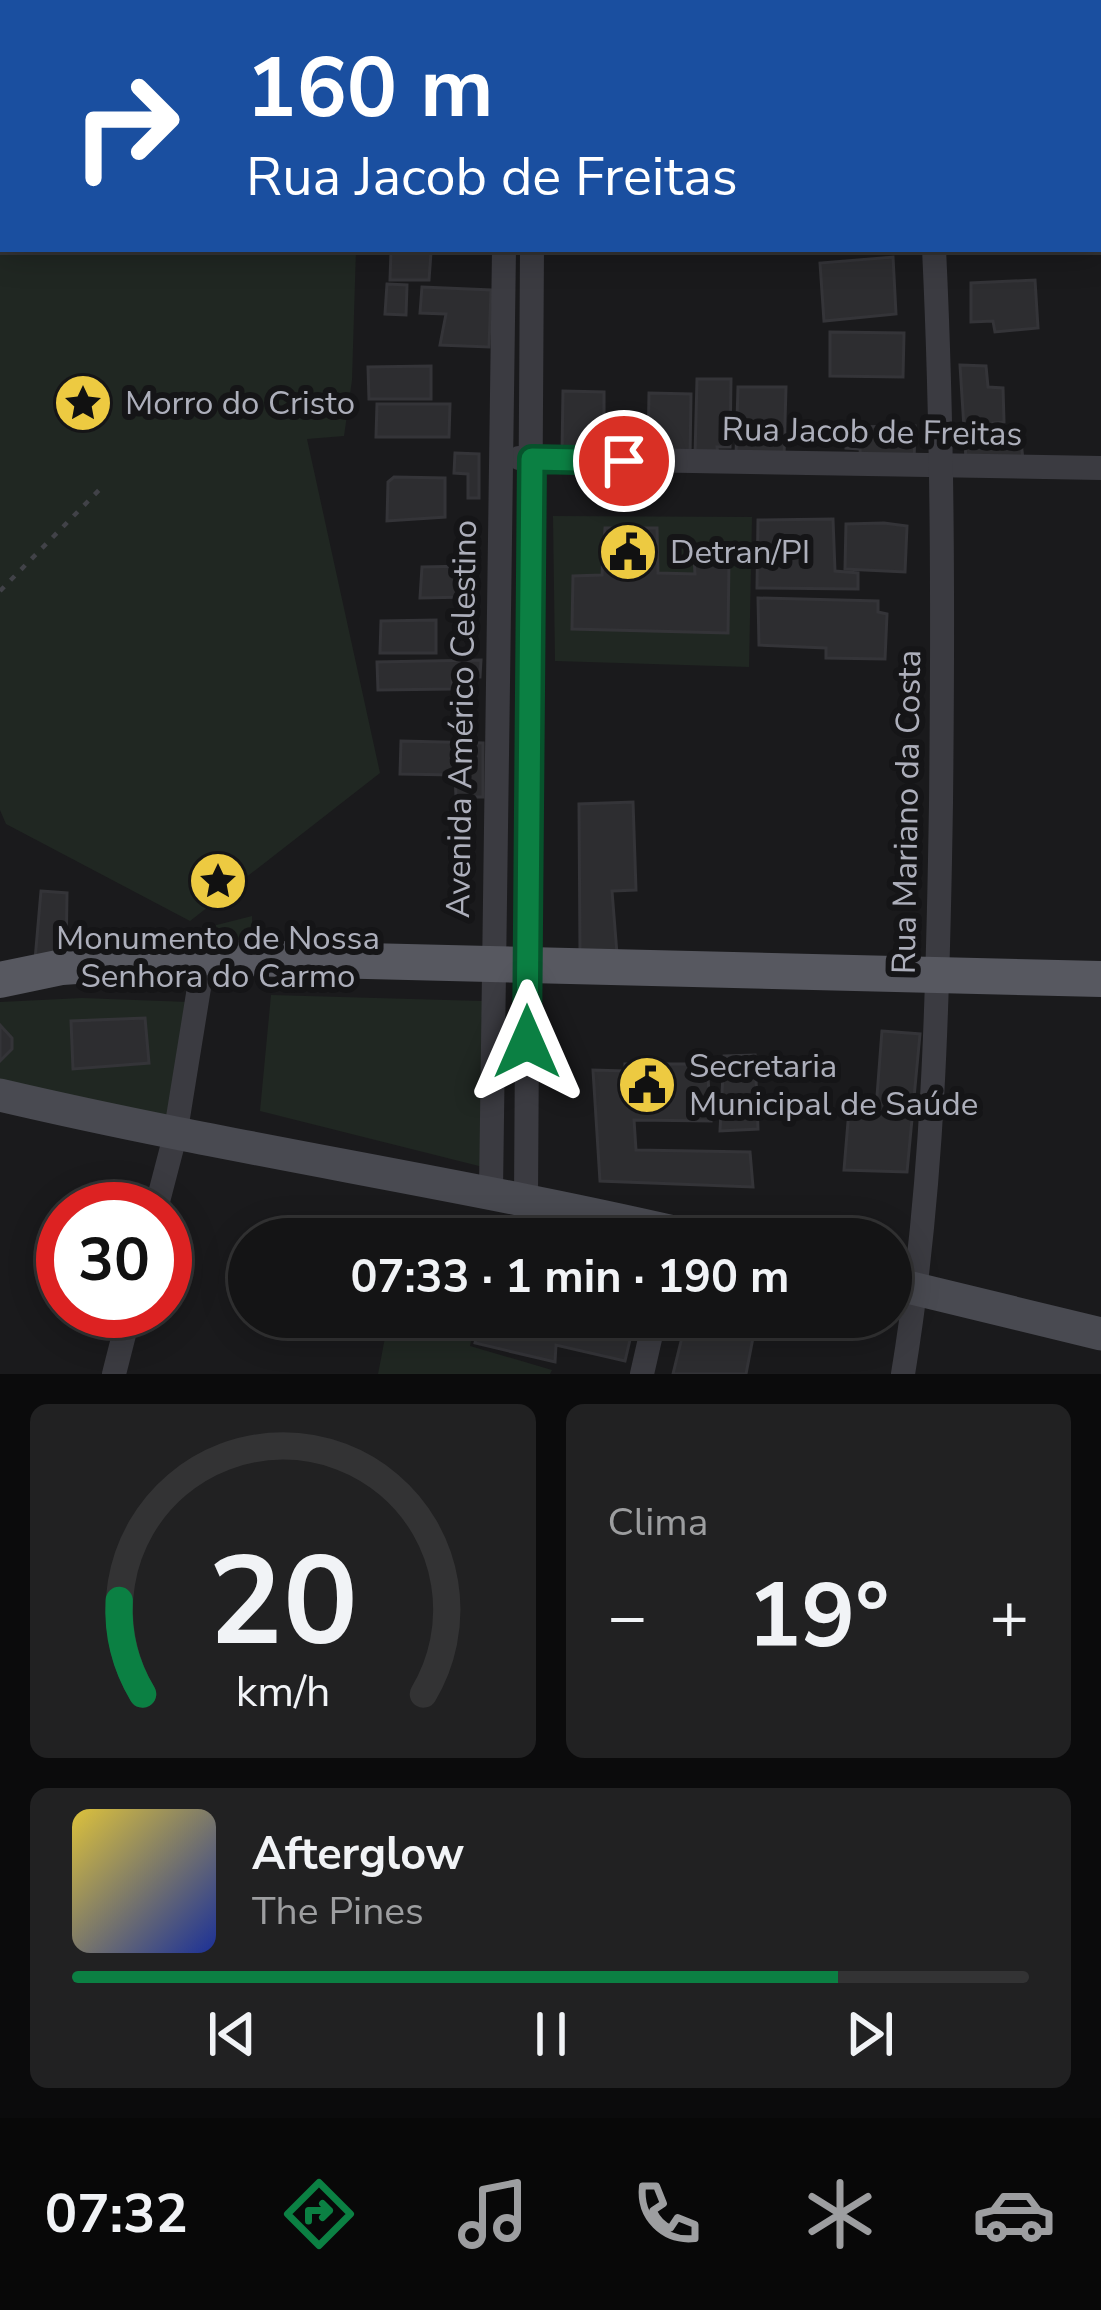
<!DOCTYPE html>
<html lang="pt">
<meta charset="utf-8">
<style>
:root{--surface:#141415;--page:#212122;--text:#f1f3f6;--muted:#9d9ea0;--line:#333334;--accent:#0b8043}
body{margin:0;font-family:"Nunito Sans",sans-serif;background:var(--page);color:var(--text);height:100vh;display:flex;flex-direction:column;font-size:45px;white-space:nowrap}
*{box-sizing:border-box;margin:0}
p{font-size:39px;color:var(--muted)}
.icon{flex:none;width:66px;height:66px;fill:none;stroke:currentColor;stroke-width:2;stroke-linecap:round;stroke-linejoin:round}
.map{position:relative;height:1374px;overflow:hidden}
.details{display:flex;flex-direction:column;gap:30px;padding:30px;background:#0b0b0c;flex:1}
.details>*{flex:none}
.guide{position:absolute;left:0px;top:0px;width:1101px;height:252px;box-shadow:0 6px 30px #0003,0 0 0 3px var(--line);background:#1a4fa0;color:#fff;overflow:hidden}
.speed{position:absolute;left:36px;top:1182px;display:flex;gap:24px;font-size:60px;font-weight:700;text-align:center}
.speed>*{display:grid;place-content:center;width:156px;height:156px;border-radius:50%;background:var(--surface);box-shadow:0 6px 30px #0003,0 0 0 3px var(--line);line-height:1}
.speed .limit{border:18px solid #d22;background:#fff;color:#111}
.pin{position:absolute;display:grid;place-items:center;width:102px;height:102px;color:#fff;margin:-51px;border:6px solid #fff;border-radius:50%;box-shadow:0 3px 12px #0007}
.me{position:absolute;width:132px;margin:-66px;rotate:0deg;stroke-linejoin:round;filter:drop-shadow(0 0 9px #0008)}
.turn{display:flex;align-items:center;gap:42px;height:252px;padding:0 48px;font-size:54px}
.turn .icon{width:156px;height:156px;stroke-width:2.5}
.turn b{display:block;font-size:84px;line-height:102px}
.big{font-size:90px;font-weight:700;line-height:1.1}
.details .card{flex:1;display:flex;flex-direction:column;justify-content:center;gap:18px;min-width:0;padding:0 42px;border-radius:18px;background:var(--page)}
.details .dial{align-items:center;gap:0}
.dial svg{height:312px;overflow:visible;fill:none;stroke:var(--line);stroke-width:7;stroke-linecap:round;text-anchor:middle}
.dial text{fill:var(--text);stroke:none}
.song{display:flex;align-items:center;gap:36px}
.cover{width:144px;height:144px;border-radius:18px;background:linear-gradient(135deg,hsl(50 70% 55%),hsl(230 70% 35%))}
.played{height:12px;border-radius:6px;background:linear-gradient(90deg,var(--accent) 80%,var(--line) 80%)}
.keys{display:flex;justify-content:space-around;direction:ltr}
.heat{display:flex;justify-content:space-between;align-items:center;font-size:66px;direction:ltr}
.details .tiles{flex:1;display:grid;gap:30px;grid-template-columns:1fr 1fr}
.card:last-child{grid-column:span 2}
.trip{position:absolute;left:228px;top:1218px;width:684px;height:120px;border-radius:60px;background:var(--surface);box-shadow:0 6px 30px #0003,0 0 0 3px var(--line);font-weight:700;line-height:120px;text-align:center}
.menu{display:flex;height:192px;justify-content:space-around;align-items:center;background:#080808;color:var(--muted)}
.menu .icon{width:84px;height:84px}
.menu .selected{color:var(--accent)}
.menu b{font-size:54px;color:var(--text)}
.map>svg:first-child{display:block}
.green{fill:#202722}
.building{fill:#2d2d30;stroke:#343438;stroke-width:3}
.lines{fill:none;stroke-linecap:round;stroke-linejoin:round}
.path{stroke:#414248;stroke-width:4.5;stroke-dasharray:6 9;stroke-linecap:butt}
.street{stroke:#3b3b41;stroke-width:24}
.secondary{stroke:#494a51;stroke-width:33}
.primary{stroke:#575860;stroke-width:36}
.route-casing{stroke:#07532c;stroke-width:30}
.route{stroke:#0b8043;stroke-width:21}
.labels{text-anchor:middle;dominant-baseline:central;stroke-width:12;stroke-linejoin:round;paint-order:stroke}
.poi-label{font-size:33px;fill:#adafbb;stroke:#151517;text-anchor:start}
.street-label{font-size:33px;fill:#adafbb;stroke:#151517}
</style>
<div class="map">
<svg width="1101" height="1374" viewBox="0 0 1101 1374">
<rect width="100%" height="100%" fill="#1a1a1c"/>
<!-- green -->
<g class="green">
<polygon points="0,122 3,249 356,249 352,380 344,436 307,439 380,773 190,921 6,824 0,810"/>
<polygon points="553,516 752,517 749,667 555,661"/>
<polygon points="252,916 252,953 196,954 189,932"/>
<polygon points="271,995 482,1001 483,1167 260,1111"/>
<polygon points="82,998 189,1002 168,1125 0,1090 0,1002"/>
<polygon points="409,1218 486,1239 405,1239"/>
<polygon points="389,1317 476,1317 470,1346 552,1370 550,1374 378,1374"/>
</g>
<!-- building -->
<g class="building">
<polygon points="391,251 431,252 429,280 390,280"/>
<polygon points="893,257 896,314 824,321 820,263"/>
<polygon points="1035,280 1038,328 995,332 993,321 971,322 971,283"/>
<polygon points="387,284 407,285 406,315 385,314"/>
<polygon points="422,287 491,290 489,347 440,345 446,314 420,313"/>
<polygon points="830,332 904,333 903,377 830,376"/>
<polygon points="960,365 986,366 988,387 1003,388 1004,422 993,423 993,436 1021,441 1023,460 966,459"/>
<polygon points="431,366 431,399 369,399 368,367"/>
<polygon points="697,379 731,379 730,447 717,447 718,456 695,456"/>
<polygon points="738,387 786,387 784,456 736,455"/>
<polygon points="563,391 604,392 604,417 613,418 612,455 562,454"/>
<polygon points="649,393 691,394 690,457 648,455"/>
<polygon points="377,404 450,404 449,437 376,437"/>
<polygon points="915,426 914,462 861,461 860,449 846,448 846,427"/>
<polygon points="455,453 479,454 479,498 468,498 468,474 454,473"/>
<polygon points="394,477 445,478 445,517 387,521 388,482"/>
<polygon points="833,519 835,571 858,573 858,589 757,588 758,520"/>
<polygon points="884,523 907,526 905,572 845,569 846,524"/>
<polygon points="605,528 657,528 658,573 695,574 694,558 729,559 728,633 572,629 573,576 602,575"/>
<polygon points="469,566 468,597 420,598 422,567"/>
<polygon points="758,598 878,601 878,612 887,614 885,659 826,658 826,648 759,645"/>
<polygon points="436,620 436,653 380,653 381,621"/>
<polygon points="481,660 480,677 452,676 452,689 378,690 377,662"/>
<polygon points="401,741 483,743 483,797 456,797 455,775 400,774"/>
<polygon points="633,802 636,890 612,891 617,954 580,951 579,804"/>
<polygon points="41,891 67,893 66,959 35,960"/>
<polygon points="145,1018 149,1063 73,1069 71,1021"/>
<polygon points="0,1025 12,1038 12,1049 0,1061"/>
<polygon points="882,1031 920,1034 907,1172 844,1170 849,1110 876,1109"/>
<polygon points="755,1055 758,1129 720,1131 724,1056"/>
<polygon points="625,1064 707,1064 711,1121 634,1120 636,1150 750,1152 753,1187 600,1181 593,1070 625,1071"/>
<polygon points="481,1317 643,1317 641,1329 633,1327 625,1361 556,1345 555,1362 475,1343"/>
<polygon points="687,1317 757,1317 746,1374 673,1374"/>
</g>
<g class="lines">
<!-- path -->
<polyline class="path" points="0,591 102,487"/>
<!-- street -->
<g class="street">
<polyline points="924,0 924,3"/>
<polyline points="513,3 514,0"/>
<polyline points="1098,8 1101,8"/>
<polyline points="0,31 3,30"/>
<polyline points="519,458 1101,468"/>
<polyline points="491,1190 504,249"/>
<polyline points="526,1198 532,249"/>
<polyline points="156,1209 175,1136 204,957"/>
<polyline points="114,1374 130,1311"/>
<polyline points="642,1374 655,1317"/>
<path d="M903,1374C934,1186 938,993 941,803C943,618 943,434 934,249"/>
</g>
<!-- secondary -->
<g class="secondary">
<path d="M0,1095C234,1150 471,1184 704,1239"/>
<polyline points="891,1283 1101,1334"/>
</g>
<!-- primary -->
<polyline class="primary" points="0,980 62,967 204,957 1101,979"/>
</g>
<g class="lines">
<defs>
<polyline id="route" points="527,1042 532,459 624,461"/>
</defs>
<!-- route casing -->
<use href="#route" class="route-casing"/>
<!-- route -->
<use href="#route" class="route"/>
</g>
<!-- icons -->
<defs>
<symbol id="sight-disc" viewBox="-11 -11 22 22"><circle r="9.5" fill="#edca41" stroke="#151517"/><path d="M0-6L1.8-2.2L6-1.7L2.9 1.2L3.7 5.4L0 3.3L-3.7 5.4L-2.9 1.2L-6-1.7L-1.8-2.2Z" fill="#111"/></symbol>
<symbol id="civic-disc" viewBox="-11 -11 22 22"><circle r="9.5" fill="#edca41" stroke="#151517"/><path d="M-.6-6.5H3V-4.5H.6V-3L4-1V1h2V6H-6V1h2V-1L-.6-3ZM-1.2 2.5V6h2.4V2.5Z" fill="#111"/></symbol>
</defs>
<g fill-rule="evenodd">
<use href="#sight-disc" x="50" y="370" width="66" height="66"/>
<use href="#civic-disc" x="595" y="519" width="66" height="66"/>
<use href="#sight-disc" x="185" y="848" width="66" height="66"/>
<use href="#civic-disc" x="614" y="1052" width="66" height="66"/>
</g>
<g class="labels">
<!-- poi labels -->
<g class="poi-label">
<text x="125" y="403">Morro do Cristo</text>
<text x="670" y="552">Detran/PI</text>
<text x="218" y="938" text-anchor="middle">Monumento de Nossa<tspan x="218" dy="38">Senhora do Carmo</tspan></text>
<text x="689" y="1066">Secretaria<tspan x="689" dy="38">Municipal de Saúde</tspan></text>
</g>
<!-- street labels -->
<g class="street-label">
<text transform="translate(872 432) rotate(1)">Rua Jacob de Freitas</text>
<text transform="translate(462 719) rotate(-89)">Avenida Américo Celestino</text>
<text transform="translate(907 812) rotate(-89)">Rua Mariano da Costa</text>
</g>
</g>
</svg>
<div class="speed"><div class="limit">30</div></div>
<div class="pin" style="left:624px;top:461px;background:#d93025"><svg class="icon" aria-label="arrive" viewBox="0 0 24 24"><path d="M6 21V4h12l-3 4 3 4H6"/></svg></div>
<svg class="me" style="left:527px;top:1042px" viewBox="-20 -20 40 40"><path d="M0-17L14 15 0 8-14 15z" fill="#0b8043" stroke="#fff" stroke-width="4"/></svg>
<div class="trip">07:33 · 1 min · 190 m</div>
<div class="guide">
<div class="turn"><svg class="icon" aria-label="right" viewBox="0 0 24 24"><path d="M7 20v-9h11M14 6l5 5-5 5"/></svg><div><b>160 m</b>Rua Jacob de Freitas</div></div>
</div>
</div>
<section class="details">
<div class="tiles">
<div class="card dial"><svg viewBox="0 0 100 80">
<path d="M14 69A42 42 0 1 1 86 69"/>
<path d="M14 69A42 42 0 0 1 8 45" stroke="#0b8043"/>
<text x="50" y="56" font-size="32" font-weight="700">20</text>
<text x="50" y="72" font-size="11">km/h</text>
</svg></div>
<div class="card"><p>Clima</p>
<div class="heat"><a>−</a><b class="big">19°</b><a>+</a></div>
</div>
<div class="card">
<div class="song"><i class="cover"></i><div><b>Afterglow</b><p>The Pines</p></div></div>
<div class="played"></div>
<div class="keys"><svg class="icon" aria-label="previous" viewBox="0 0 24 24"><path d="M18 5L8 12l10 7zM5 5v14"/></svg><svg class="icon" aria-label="pause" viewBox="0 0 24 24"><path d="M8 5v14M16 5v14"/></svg><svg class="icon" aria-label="next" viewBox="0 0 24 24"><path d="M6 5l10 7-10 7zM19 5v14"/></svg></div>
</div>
</div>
</section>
<nav class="menu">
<b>07:32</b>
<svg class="icon selected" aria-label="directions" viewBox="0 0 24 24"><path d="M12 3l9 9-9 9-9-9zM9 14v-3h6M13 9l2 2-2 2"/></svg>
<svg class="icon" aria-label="music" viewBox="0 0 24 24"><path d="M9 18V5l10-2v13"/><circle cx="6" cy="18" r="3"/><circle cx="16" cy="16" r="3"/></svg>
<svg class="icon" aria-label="phone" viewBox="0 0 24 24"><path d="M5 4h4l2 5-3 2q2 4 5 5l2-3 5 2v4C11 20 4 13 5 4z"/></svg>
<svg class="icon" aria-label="climate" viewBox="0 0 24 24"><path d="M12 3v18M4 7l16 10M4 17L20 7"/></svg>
<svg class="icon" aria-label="car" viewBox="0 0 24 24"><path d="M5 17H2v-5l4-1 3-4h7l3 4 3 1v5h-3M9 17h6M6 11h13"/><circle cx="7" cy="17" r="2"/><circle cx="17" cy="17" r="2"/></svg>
</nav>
